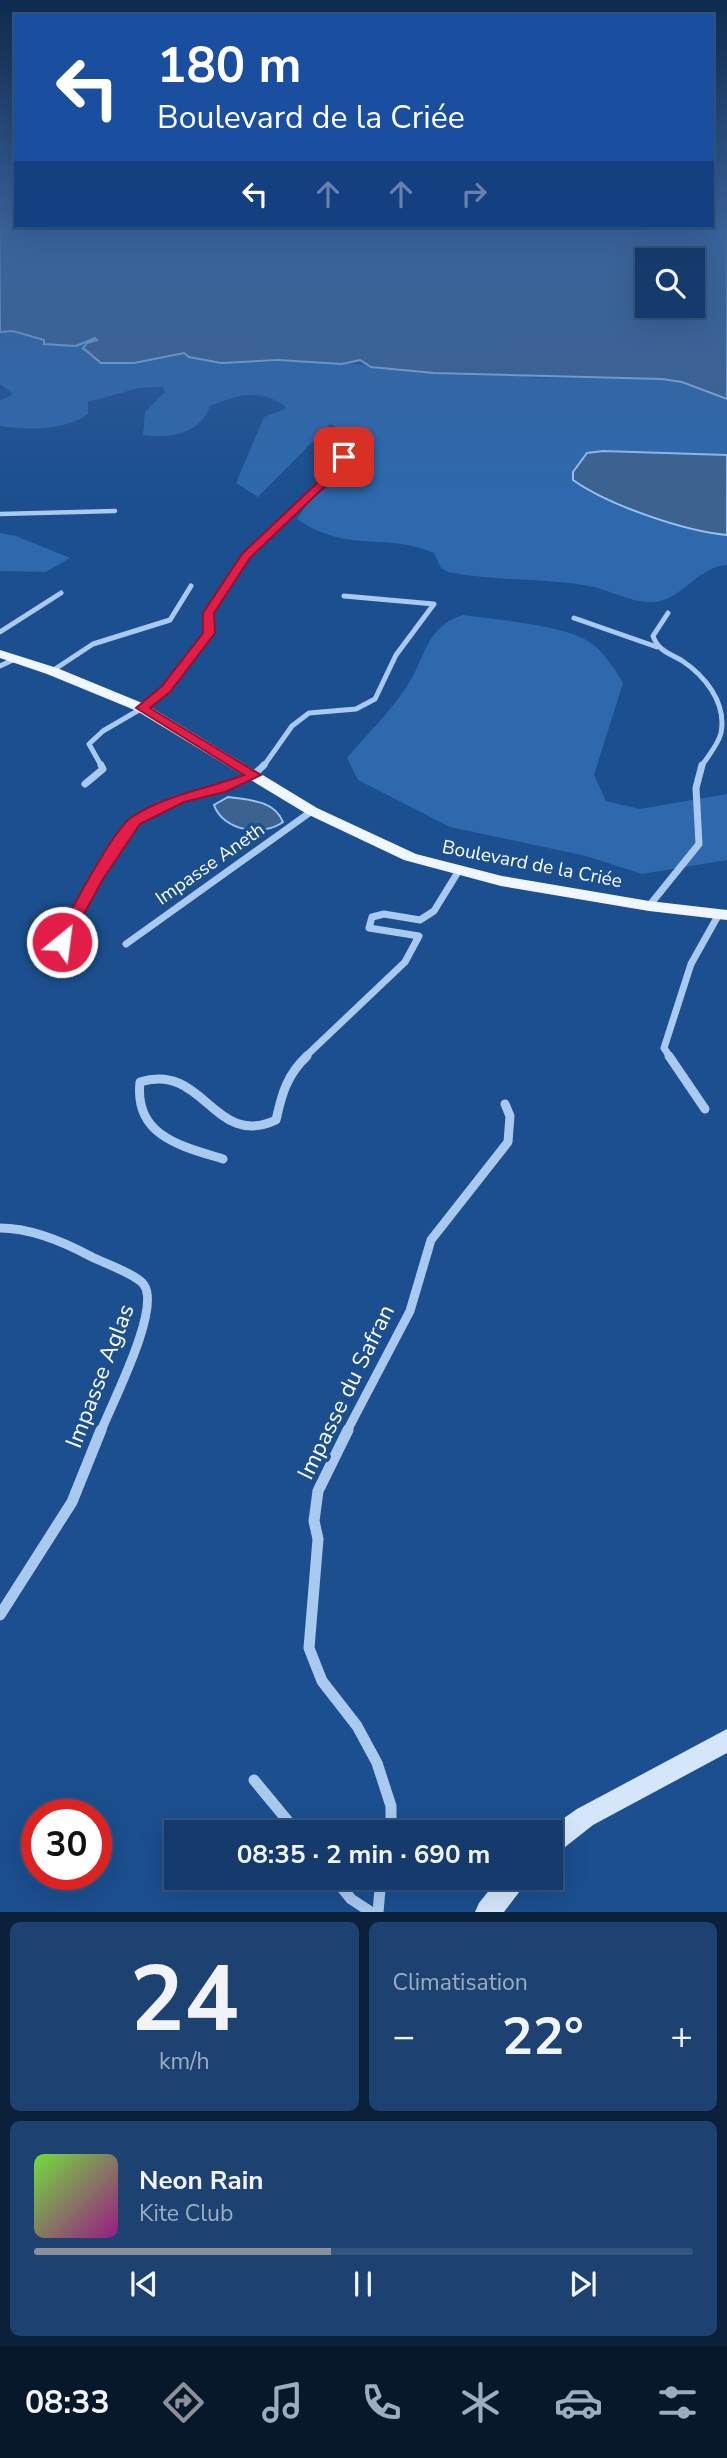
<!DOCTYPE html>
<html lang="fr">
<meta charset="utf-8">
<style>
:root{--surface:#143b6b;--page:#1d4271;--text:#f1f3f6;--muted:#9dadc1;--line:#33557e;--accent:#8c9099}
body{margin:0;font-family:"Nunito Sans",sans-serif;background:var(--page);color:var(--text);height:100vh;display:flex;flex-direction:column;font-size:26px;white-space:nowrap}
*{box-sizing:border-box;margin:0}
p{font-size:23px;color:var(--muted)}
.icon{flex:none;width:38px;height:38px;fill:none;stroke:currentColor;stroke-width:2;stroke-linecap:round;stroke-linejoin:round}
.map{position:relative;height:1912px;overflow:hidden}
.side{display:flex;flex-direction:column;gap:10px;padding:10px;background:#0b203b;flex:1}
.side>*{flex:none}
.guide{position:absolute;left:14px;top:14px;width:700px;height:214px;border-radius:0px;box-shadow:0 7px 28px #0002,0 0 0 2px var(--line);background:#1a4fa0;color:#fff;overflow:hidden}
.tools{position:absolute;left:635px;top:248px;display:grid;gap:14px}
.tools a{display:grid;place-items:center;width:70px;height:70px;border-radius:0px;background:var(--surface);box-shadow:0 7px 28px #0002,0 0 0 2px var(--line);font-size:35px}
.speed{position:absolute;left:21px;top:1799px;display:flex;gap:14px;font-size:35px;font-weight:700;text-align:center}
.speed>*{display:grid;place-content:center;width:91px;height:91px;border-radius:50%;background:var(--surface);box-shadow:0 7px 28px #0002,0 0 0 2px var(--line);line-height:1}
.speed .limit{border:10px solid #d22;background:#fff;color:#111}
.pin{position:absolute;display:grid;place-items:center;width:60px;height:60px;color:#fff;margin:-30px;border-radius:14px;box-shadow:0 4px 10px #0006}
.me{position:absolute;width:77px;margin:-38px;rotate:29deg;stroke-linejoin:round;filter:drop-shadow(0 0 5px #0008)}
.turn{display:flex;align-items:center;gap:24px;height:147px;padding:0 28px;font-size:32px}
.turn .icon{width:91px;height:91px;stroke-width:2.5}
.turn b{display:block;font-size:49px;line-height:60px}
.lanes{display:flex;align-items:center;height:66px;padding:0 28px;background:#0003;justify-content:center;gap:35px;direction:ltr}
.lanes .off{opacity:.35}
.big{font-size:52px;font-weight:700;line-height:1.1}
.side .card{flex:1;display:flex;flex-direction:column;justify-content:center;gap:10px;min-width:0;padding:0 24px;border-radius:10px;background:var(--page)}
.side .dial{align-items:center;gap:0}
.dial b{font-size:91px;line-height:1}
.song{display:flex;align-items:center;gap:21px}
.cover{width:84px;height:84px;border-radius:10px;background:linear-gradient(135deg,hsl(100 70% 55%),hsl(310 70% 35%))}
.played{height:7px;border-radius:4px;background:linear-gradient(90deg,var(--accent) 45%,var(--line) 45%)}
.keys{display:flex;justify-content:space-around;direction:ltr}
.heat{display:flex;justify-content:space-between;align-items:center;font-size:38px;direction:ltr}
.side .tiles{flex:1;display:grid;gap:10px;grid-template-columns:1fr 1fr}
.card:last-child{grid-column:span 2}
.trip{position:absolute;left:164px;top:1820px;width:399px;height:70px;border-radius:0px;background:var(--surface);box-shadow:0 7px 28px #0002,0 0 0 2px var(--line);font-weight:700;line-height:70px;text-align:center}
.tabs{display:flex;height:112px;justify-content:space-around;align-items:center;background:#08182b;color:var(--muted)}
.tabs .icon{width:49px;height:49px}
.tabs .selected{color:var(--accent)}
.tabs b{font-size:32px;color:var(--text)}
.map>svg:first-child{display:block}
.green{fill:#2e69ad}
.water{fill:#3c6290;stroke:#9cc4f0;stroke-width:2;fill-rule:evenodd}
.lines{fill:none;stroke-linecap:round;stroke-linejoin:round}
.street-far4{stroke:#a9c9ee;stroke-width:4.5}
.street-far3{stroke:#a9c9ee;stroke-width:5}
.street-far2{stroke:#a9c9ee;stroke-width:7}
.street-far1{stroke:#a9c9ee;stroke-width:9}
.street{stroke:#a9c9ee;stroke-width:11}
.secondary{fill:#d6e6fa;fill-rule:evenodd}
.primary{fill:#f0f6ff;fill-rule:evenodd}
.route{fill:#e11d48;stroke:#92132f;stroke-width:2}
.labels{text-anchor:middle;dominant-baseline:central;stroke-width:7;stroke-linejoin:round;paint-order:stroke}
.street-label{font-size:19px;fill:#fff;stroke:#1b4f8f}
.near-street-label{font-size:23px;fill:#fff;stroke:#1b4f8f}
</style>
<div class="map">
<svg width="727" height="1912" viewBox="0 0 727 1912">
<rect width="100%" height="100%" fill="#1b4f8f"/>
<!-- green -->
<g class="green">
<path d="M13,331L45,341V343L73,345L95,338L98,340L87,343L83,348C112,378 150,357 186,353L189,357L221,363L327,361L434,373H499L538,378L662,379L682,382L727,399V455L587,453L573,480C608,505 684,531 727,535V565C699,566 682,599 656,602C630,604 608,588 583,585C537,578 493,581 448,572L441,568L434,553C385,532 348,554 297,519L310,500L365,457L368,449L364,441L330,424L258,497L236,483L264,417L287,408C262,388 238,394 210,406C200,434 170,439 143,435L145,412L165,392L163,387L139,388L88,402V414C64,431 29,430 0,426V401L13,394L0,384V332Z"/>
<polygon points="0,533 16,536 70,558 46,572 0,571"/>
<path d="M463,615C494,619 552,625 580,637C600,645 613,666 623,683L594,775L606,801L640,809L727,794V860L642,874L586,856L450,827L358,780L347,758C367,734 391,711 407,686C426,658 425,627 463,615Z"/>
</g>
<!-- water -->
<g class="water">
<path d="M0,228H727V399L682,382L662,379L434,373L371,367L360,360L342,364L278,360L221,363L189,357L184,353L134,363H101L83,348L87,343L97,340L95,338L76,346L44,344V340L13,331L0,332ZM648,261H693V306H648Z"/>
<path d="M603,451L727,455V535C684,531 608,505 573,480V472L587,453Z"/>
<path d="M228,797C249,800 274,800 283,822C263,837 223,831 214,805Z"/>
</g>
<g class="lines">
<!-- street-far4 -->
<g class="street-far4">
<polyline points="0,514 115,511"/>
<polyline points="262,541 320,486 344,457"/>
</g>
<!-- street-far3 -->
<g class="street-far3">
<path d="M668,613L653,636C658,650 668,653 681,660C704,675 727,702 721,733C718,745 708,756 701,767"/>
<polyline points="574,618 657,647"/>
<polyline points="0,632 61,593"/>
<polyline points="0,666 15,659"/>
<polyline points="52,671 93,644 170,620 191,586"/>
<polyline points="102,767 89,744 103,731 151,703 166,689 209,633 209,613 246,556 264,539"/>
<polyline points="263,767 292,726 309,713 356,709 375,699 396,655 434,604 344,596"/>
</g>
<!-- street-far2 -->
<g class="street-far2">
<polyline points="85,784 103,769 101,765"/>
<polyline points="649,906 699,844 696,788 702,765"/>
<path d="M62,942C86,896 109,827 161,805C194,791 239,793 264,765"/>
<polyline points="126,944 312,811"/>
<polyline points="305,1057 405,962 419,936 369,928 372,917 384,914 420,920 434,911 458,872"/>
<polyline points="670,1057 664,1048 691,964 719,914"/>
</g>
<!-- street-far1 -->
<g class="street-far1">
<polyline points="669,1056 705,1109"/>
<path d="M223,1159C181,1146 134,1136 140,1082C205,1062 213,1149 276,1120C282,1093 287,1075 307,1056"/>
<path d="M0,1228C30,1228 66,1243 92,1257C104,1263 138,1275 144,1285C161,1309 112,1403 101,1431"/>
<polyline points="347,1431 410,1311 431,1240 508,1142 510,1116 505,1104"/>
</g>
<!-- street -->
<g class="street">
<polyline points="348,1430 318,1491 314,1521 318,1539 309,1648 322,1681 357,1726 377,1763 391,1806 391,1832"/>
<polyline points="0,1615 72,1502 101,1430"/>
<polyline points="254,1780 297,1832"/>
<polyline points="334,1878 351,1899 371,1912"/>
<polyline points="378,1912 381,1878"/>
</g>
<!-- secondary -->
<g class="secondary">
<polygon points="727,1729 727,1753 593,1825 560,1851 551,1854 551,1832 544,1832 577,1809"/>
<polygon points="499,1878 526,1878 523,1887 504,1912 475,1912 479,1903"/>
</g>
<!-- primary -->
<polygon class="primary" points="0,650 57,668 147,705 317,808 416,854 502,876 649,901 727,910 727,920 649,911 501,886 404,860 307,814 137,711 47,674 0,658"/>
</g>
<!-- sky -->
<linearGradient id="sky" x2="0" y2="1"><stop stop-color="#0f2b4f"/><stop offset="0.46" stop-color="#39639b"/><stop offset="1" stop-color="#39639b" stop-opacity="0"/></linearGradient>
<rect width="727" height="495" fill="url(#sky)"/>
<!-- route -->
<path class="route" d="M340,455L348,457L323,488L250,558L214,613L215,633L170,692L150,708L261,775L225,792L184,802L140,824L103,879L67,945H56L54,942C68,917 112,830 132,817C165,795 207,789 244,775L136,708L162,686L203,633V613L242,554L316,484Z"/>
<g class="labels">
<!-- street labels -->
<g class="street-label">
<text transform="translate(210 864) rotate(-35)">Impasse Aneth</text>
<text transform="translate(532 864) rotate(11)">Boulevard de la Criée</text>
</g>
<!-- near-street labels -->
<g class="near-street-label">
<text transform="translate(100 1376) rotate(-69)">Impasse Aglas</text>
<text transform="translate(346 1392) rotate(-64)">Impasse du Safran</text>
</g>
</g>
</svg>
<div class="tools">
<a><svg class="icon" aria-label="search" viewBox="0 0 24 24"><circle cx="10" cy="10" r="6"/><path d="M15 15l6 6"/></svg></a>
</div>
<div class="speed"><div class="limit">30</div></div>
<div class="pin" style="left:344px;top:457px;background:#d93025"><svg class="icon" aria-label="arrive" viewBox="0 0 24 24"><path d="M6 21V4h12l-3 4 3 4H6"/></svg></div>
<svg class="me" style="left:62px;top:942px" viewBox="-20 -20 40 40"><circle r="17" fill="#e11d48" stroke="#fff" stroke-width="3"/><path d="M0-11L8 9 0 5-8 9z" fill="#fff"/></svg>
<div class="trip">08:35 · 2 min · 690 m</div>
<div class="guide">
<div class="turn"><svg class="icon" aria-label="left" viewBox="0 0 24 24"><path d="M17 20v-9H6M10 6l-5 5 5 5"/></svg><div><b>180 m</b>Boulevard de la Criée</div></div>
<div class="lanes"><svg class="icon" aria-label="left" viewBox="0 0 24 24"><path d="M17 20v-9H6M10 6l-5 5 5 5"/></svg><svg class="icon off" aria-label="ahead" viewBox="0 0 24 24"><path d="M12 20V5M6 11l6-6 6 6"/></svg><svg class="icon off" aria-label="ahead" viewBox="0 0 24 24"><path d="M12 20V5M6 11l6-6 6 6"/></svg><svg class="icon off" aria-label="right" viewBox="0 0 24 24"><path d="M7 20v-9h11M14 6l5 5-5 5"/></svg></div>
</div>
</div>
<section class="side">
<div class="tiles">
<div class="card dial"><b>24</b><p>km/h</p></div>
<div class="card"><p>Climatisation</p>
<div class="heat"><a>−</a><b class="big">22°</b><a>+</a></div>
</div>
<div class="card">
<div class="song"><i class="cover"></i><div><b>Neon Rain</b><p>Kite Club</p></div></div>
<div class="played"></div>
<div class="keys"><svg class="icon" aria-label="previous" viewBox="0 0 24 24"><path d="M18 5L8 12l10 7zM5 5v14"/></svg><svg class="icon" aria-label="pause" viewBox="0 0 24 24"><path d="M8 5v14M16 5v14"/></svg><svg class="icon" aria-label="next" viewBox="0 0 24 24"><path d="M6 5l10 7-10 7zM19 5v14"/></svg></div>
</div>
</div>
</section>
<nav class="tabs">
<b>08:33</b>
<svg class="icon selected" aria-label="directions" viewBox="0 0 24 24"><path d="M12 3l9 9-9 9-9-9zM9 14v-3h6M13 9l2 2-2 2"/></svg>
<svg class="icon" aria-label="music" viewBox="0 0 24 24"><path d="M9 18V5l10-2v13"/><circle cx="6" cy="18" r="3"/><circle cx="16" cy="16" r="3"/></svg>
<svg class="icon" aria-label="phone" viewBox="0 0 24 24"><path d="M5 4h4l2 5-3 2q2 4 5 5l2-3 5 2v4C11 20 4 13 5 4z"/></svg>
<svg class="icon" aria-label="climate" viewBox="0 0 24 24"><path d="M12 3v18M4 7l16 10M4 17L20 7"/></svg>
<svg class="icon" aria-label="car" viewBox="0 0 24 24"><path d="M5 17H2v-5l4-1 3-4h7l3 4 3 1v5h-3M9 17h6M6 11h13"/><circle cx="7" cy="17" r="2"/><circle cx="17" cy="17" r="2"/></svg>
<svg class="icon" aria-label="filters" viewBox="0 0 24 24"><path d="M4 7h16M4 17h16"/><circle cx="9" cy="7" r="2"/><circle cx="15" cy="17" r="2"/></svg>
</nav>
